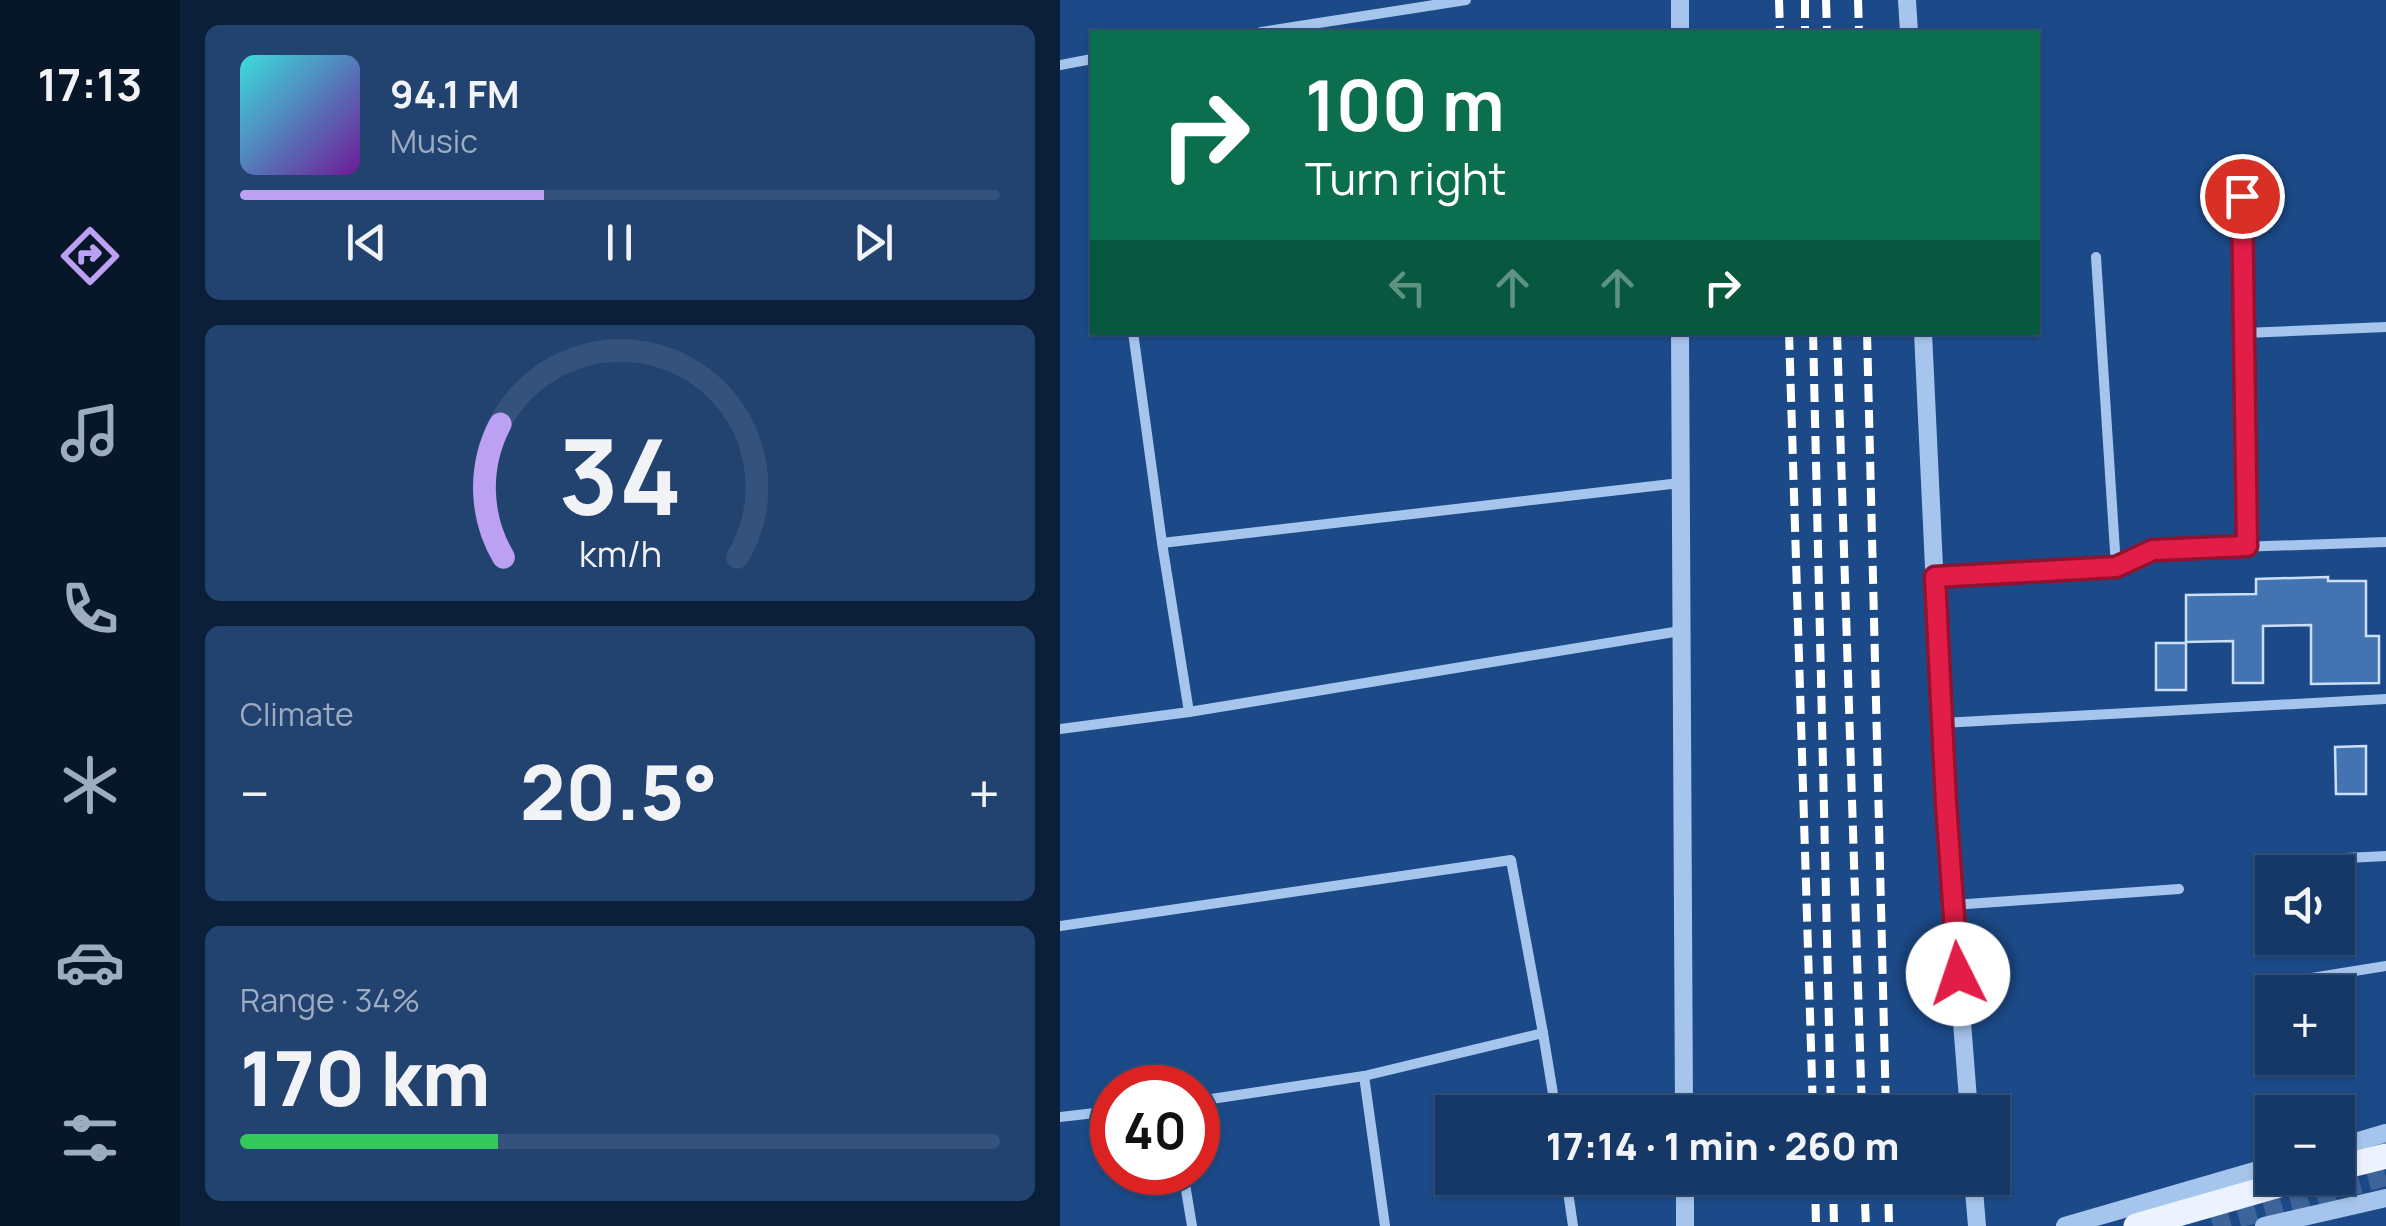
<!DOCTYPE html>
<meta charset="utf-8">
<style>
:root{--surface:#153867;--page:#224370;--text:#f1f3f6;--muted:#9dacc0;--line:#34527b;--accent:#bca0f2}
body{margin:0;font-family:Manrope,sans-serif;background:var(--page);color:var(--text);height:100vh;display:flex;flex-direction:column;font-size:38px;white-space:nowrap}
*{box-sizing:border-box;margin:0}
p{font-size:32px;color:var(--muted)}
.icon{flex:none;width:55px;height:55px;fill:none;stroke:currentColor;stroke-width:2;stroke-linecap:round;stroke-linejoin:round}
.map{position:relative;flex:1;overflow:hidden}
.sheet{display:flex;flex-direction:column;gap:25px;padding:25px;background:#0c1f39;width:880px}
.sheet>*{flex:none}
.guide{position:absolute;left:30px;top:30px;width:950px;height:305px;border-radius:0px;box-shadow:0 2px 8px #0004,0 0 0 2px var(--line);background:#0b6e4f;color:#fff;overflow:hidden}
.buttons{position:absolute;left:1195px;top:855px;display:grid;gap:20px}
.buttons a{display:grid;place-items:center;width:100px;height:100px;border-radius:0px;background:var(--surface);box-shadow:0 2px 8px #0004,0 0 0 2px var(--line);font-size:50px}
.speed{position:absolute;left:30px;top:1065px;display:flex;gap:20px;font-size:50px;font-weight:700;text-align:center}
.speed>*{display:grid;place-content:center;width:130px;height:130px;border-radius:50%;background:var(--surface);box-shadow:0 2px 8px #0004,0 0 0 2px var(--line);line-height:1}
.speed .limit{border:15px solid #d22;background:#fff;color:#111}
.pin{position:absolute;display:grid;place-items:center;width:85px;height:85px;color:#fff;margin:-42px;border:5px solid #fff;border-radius:50%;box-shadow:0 2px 10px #0007}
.me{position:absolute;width:110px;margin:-55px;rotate:356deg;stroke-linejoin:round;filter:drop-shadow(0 0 8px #0008)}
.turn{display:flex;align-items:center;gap:35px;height:210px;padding:0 50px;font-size:45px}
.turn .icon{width:130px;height:130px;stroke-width:2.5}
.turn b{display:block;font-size:70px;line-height:85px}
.lanes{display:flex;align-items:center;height:95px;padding:0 50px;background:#0003;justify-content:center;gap:50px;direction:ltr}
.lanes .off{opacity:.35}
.big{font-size:75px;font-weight:800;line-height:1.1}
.sheet .widget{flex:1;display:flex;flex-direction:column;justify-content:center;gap:15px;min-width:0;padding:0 35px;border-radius:15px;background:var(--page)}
.sheet .dial{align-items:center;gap:0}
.dial svg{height:260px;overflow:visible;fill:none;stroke:var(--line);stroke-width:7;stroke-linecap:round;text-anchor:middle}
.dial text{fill:var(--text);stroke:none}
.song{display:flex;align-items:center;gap:30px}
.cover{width:120px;height:120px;border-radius:15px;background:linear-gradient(135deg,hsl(180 70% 55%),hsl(280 70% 35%))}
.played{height:10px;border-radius:5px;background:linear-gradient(90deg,var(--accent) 40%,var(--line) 40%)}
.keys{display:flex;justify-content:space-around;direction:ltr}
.heat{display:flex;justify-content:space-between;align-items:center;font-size:55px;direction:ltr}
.charge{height:15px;border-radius:8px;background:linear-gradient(90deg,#34c759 34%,var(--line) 0)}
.trip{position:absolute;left:375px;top:1095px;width:575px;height:100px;border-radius:0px;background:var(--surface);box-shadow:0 2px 8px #0004,0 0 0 2px var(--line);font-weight:800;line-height:100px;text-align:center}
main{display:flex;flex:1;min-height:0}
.tabs{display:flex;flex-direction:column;width:180px;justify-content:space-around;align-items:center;background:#081629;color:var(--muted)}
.tabs .icon{width:70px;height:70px}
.tabs .on{color:var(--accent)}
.tabs b{font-size:45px;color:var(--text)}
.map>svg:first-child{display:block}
.building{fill:#4473b2;stroke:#ccdff9;stroke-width:2.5}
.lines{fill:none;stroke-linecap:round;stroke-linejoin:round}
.tertiary-tunnel{stroke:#3e659b;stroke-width:18;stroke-dasharray:18 9;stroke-linecap:butt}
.minor{stroke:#a6c5ec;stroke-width:10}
.tertiary{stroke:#a6c5ec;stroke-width:18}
.primary{stroke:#ecf3ff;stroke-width:25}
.rail{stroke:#fff;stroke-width:8;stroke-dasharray:18 8;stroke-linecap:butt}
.route-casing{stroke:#92132f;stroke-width:25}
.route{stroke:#e11d48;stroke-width:18}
</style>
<main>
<nav class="tabs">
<b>17:13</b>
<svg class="icon on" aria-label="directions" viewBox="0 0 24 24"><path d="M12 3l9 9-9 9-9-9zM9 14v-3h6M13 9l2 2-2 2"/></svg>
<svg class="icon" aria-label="music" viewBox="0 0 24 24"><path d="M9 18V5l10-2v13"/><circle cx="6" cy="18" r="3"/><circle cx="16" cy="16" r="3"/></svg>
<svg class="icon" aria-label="phone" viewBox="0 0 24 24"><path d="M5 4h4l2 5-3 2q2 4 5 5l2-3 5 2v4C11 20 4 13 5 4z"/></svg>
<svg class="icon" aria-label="climate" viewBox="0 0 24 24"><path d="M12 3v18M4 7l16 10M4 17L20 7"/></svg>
<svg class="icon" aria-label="car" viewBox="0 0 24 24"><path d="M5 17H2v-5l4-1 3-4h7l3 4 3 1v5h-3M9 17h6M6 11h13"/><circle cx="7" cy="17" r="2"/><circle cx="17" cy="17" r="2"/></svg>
<svg class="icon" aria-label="filters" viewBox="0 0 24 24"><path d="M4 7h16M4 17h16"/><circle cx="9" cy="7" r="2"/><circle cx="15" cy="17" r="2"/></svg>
</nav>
<section class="sheet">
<div class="widget">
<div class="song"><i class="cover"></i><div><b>94.1 FM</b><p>Music</p></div></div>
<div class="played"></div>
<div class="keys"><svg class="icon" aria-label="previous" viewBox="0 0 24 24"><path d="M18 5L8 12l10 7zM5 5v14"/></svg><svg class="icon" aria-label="pause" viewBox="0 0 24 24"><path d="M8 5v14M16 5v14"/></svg><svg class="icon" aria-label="next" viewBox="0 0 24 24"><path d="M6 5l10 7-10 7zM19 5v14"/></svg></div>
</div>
<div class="widget dial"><svg viewBox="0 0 100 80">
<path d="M14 69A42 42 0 1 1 86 69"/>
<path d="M14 69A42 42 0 0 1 13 28" stroke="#bca0f2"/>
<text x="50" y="56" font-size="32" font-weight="700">34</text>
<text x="50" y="72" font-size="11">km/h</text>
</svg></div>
<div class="widget"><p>Climate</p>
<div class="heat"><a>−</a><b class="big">20.5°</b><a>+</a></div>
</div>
<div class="widget"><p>Range · 34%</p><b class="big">170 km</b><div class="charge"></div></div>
</section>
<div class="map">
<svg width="1326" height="1226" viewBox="0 0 1326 1226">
<rect width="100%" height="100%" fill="#1c4a89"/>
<!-- building -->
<g class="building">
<polygon points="1268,577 1268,581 1306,581 1306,636 1319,636 1319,683 1251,684 1251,625 1203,626 1203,683 1173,683 1173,641 1126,642 1126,595 1196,594 1196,579"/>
<rect x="1096" y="643" width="30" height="47"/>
<polygon points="1306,746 1306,794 1276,794 1275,747"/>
</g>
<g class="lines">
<!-- tertiary-tunnel -->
<polyline class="tertiary-tunnel" points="1153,1226 1326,1177"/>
<!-- minor -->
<g class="minor">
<polyline points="201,32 406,0"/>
<polyline points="0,65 32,59"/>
<polyline points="1182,196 1187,546"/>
<polyline points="1036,257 1056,567"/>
<polyline points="73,332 102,543 129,712"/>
<polyline points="1184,333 1326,327"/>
<polyline points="102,543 620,483"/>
<polyline points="875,577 1056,567 1093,550 1326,542"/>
<polyline points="882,723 1326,699"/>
<polyline points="0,729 129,712 620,631"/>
<polyline points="1209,862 1326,856"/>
<polyline points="893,905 1119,889"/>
<polyline points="0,926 451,860 483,1033"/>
<polyline points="1208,985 1326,966"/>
<polyline points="304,1076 325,1226"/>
<polyline points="138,1101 304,1076 483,1033 496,1112"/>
<polyline points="0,1117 52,1111"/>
<polyline points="123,1172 132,1226"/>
<polyline points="506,1178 513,1226"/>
</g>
<!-- tertiary -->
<g class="tertiary">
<polyline points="847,0 849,32"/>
<polyline points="620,32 620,0"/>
<polyline points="620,332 624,1112"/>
<polyline points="863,332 885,803 909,1112"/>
<polyline points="1278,1147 1326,1133"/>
<polyline points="625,1178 625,1226"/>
<polyline points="913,1178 917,1226"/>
<polyline points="1005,1226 1212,1166"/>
<polyline points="1204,1226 1326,1198"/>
</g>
<!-- primary -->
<g class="primary">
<polyline points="1278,1168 1326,1156"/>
<polyline points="1076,1226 1244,1178"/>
</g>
<!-- rail -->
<g class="rail">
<polyline points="719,0 720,32"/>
<polyline points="745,0 745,32"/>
<polyline points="766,0 767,32"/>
<polyline points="798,0 799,32"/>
<polyline points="729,332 753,1112"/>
<polyline points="753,332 771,1112"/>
<polyline points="777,332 802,1112"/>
<polyline points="807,332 826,1112"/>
<polyline points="755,1178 756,1226"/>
<polyline points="773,1178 774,1226"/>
<polyline points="804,1178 806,1226"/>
<polyline points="828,1178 829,1226"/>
</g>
</g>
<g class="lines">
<defs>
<polyline id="route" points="898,974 886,803 875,577 1056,567 1093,550 1187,546 1182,196"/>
</defs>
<!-- route casing -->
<use href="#route" class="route-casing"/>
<!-- route -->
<use href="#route" class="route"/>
</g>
</svg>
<div class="buttons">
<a><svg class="icon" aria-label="sound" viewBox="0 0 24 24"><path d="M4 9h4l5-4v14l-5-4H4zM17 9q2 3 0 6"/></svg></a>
<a>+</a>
<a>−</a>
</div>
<div class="speed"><div class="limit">40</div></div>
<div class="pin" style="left:1182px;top:196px;background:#d93025"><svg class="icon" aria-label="arrive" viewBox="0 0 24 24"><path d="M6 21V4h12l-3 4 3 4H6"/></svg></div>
<svg class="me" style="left:898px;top:974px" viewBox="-20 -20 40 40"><circle r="19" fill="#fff"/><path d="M0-13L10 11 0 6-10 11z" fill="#e11d48"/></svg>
<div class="trip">17:14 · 1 min · 260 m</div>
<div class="guide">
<div class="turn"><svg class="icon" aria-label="right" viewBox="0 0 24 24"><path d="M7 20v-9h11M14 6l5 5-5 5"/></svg><div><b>100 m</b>Turn right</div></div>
<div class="lanes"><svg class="icon off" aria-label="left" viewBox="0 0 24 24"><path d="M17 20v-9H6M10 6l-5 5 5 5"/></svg><svg class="icon off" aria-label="ahead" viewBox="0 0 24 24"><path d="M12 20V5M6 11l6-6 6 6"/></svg><svg class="icon off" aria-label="ahead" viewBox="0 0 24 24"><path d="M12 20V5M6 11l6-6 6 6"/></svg><svg class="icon" aria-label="right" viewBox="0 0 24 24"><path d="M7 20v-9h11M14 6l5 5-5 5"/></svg></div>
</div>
</div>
</main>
